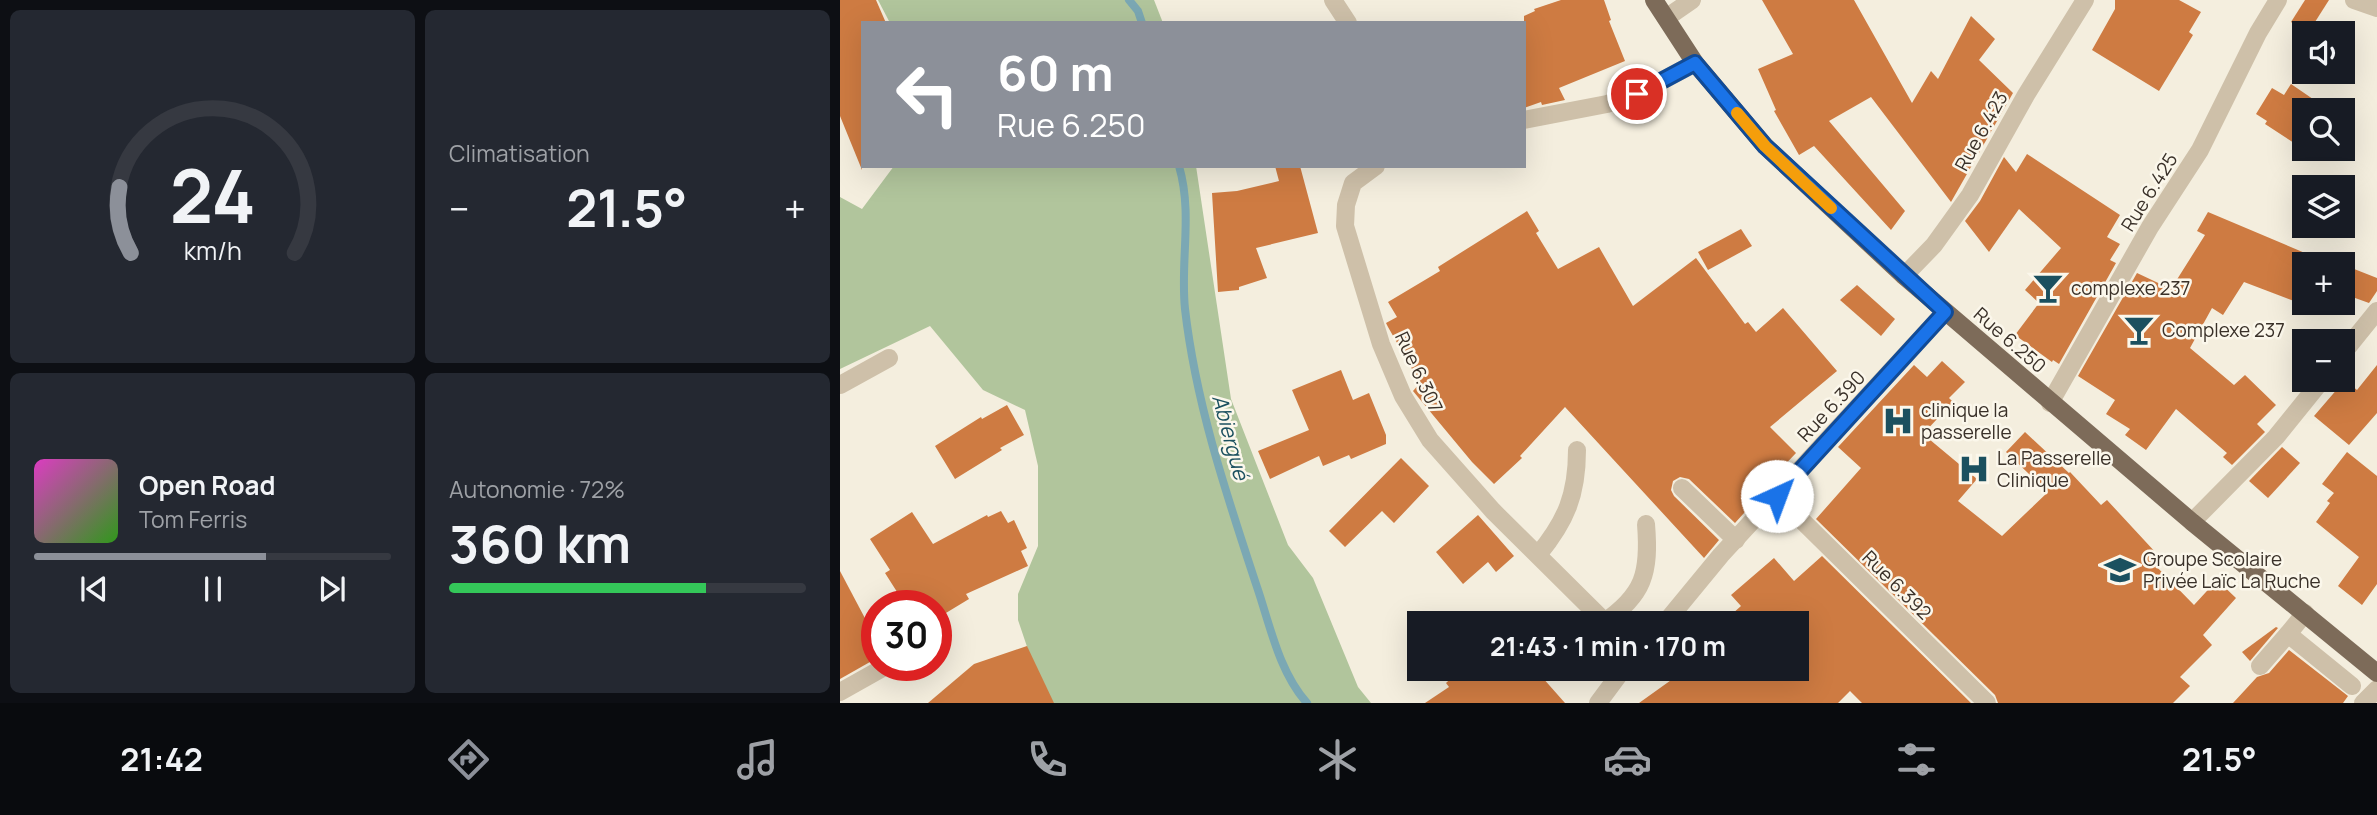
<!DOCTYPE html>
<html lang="fr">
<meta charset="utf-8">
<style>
:root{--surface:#171b24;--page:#242831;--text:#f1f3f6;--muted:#9ea1a6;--line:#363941;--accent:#8c9099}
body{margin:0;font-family:Manrope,sans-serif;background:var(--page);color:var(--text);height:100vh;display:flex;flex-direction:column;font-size:26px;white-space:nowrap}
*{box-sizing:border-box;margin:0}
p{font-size:23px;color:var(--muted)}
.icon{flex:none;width:38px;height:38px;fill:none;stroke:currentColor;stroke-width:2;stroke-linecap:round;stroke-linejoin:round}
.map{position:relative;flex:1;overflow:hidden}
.details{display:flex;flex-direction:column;gap:10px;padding:10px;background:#0d0f14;width:840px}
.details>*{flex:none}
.guide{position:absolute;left:21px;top:21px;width:665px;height:147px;border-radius:0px;box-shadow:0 7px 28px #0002;background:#8c9099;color:#fff;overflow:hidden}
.controls{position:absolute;left:1452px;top:21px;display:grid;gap:14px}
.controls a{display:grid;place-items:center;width:63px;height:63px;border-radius:0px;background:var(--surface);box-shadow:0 7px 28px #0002;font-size:35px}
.speed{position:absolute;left:21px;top:590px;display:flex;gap:14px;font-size:35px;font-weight:700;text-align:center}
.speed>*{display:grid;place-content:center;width:91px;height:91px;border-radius:50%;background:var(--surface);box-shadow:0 7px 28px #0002;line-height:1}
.speed .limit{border:10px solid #d22;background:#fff;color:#111}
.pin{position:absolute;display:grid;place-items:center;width:60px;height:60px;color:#fff;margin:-30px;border:4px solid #fff;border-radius:50%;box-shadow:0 2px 7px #0007}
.me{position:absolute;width:77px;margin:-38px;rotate:43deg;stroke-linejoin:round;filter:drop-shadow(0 0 5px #0008)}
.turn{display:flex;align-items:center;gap:24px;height:147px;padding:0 21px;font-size:32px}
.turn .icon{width:91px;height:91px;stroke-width:2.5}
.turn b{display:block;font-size:49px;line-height:60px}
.big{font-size:52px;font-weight:700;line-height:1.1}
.details .widget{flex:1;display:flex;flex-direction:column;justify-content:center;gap:10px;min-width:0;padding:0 24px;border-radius:10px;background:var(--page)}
.details .dial{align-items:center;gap:0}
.dial svg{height:182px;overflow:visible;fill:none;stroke:var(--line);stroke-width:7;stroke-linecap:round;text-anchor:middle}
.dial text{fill:var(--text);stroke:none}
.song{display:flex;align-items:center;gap:21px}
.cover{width:84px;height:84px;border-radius:10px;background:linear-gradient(135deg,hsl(310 70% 55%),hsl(110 70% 35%))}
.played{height:7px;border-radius:4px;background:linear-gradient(90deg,var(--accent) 65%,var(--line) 65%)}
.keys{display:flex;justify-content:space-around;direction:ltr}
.heat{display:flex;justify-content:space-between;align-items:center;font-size:38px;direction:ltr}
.charge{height:10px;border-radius:5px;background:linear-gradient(90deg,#34c759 72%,var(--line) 0)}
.details .tiles{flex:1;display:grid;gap:10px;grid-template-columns:repeat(2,1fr)}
.trip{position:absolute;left:567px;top:611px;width:402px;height:70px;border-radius:0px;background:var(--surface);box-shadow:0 7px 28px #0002;font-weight:700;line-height:70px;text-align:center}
.dock{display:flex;height:112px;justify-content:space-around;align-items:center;background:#090b0e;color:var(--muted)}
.dock .icon{width:49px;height:49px}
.dock .on{color:var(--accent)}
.dock b{font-size:32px;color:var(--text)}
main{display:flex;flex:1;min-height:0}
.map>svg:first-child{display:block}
.green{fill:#b1c59c}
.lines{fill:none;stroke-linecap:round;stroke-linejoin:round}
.stream{stroke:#7ba8b4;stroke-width:8}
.building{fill:#ce7b42}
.minor{stroke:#cec0a9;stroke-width:18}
.major{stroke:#7d6b59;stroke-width:18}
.route-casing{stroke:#114b97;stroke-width:18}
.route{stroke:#1a73e8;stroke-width:12}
.slow{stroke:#f59e0b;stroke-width:12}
.labels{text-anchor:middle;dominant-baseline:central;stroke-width:5;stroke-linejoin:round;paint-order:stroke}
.street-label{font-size:19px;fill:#3a3129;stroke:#fbf7eb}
.poi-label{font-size:19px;fill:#3a3129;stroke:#fbf7eb;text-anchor:start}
.water-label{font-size:21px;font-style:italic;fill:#1b505f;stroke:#fbf7eb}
</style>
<main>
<section class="details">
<div class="tiles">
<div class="widget dial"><svg viewBox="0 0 100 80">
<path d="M14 69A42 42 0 1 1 86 69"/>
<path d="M14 69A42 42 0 0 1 9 40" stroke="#8c9099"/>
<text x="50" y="56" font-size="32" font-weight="700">24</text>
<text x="50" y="72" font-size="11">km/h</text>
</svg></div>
<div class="widget"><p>Climatisation</p>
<div class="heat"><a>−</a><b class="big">21.5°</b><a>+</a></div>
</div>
<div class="widget">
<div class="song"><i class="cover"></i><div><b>Open Road</b><p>Tom Ferris</p></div></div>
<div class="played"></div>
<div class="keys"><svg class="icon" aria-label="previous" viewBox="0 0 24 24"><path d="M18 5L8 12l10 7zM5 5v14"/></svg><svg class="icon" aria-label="pause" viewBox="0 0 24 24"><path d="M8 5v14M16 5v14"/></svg><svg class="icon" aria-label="next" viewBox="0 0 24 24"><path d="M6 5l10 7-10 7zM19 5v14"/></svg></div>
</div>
<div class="widget"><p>Autonomie · 72%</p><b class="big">360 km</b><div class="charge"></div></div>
</div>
</section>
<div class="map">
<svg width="1537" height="703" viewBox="0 0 1537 703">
<rect width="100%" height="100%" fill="#f4eede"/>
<!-- green -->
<g class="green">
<polygon points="38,0 314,0 323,23 50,23"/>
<polygon points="54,166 356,166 391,399 448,545 473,578 518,687 531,703 206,703 178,620 178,594 198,546 198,466 185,410 143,390 90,326 0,369 0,197 22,209"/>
</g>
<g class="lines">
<!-- stream -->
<g class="stream">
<polyline points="289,0 298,11 302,23"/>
<path d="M339,166C353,214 340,261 345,309C356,405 387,496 417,587C430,625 439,672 467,703"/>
</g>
</g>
<!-- building -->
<g class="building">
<polygon points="0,0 36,0 46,23 23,23 22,170 0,116"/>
<polygon points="721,0 764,0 771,20 769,21 785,61 719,88 725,100 702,105 701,102 684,108 684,16 695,11 694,9"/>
<polygon points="922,0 1014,0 1072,103 1091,71 1098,79 1131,16 1155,39 1139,60 1173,93 1111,202 1031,97 989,121 1065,211 1051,230 974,146 959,155 934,111 936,110 918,69 953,54"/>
<polygon points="1275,0 1339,0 1361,12 1349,32 1353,35 1319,91 1252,50 1275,9"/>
<polygon points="1465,0 1489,0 1468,33 1451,22"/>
<polygon points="1451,84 1489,110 1465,110 1465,149 1487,149 1480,160 1425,124 1427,121 1416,114 1432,88 1444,95"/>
<polygon points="1187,154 1280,215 1267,237 1280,244 1270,260 1276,263 1219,364 1213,360 1212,362 1175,335 1199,303 1185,290 1221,248 1179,209 1149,252 1125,221 1140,201 1164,157 1176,172"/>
<polygon points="435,166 460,166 478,233 416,248 427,278 399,287 399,290 378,292 372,193 397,191 439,181"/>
<polygon points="687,211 699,231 696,233 718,269 759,247 793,306 856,258 905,324 908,322 916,332 943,308 997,371 930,427 956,453 920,491 922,493 895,523 849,479 840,477 833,481 831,490 834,496 879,540 864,558 725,407 680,456 682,458 654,484 632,462 573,391 580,383 548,327 546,323 557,317 548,302 600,271 598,267"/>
<polygon points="1368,212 1491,264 1465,264 1465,303 1499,303 1491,315 1404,282 1383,315 1372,308 1350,348 1394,385 1405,375 1436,405 1417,424 1425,432 1392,465 1383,457 1387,453 1336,409 1306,450 1285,435 1290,429 1266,414 1275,400 1238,376 1297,273 1331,289 1365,235 1357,231"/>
<polygon points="901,229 912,246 868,270 858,252"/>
<polygon points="1504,265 1537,278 1537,291 1529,303 1504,294 1503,296"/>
<polygon points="1017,285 1055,319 1041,336 1000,300"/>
<polygon points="1102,361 1125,382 1109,398 1113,402 1083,434 1137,479 1118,501 1162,536 1208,492 1166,452 1185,432 1229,473 1230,472 1261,505 1267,500 1317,554 1310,560 1354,605 1377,580 1396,598 1363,635 1372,645 1340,677 1350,686 1333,703 1158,703 1155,695 976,519 1021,468 998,447 1074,365 1087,377"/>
<polygon points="1537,365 1537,413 1509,445 1474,416 1505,380 1517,390"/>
<polygon points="501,370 513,400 529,393 546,435 546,444 511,459 509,455 483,466 479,456 430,479 418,451 469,430 452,390"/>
<polygon points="167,405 184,435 160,448 162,450 115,479 95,446 141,417 142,419"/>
<polygon points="1442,447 1460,463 1428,498 1409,481"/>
<polygon points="1507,452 1537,476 1537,584 1522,605 1498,586 1519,557 1476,522 1490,503 1487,501 1494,493 1482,484"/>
<polygon points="561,458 589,486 554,523 542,511 505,547 489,531"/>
<polygon points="161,511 168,523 174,520 187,548 181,551 188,566 126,594 129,599 96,619 96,606 66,606 45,573 50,570 30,539 72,512 93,544 147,515 148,517"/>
<polygon points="638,515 674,556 656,572 648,562 623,584 596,552"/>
<polygon points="982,556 1131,703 1022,703 1010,691 998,703 799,703 848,668 957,668 957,623 882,623 901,606 891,595 934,558 954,581"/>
<polygon points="0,571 37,641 37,658 0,679"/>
<polygon points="1436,627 1438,628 1410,661 1402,652"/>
<polygon points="187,646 214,703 88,703 134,664"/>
<polygon points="1449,650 1508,696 1503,703 1393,703 1417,677 1429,673"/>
<polygon points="622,668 694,668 725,703 585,703 609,687 606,683"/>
</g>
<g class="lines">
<!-- minor -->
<g class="minor">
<polyline points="493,0 508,23"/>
<polyline points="1514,0 1537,8"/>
<polyline points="826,18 852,0"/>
<polyline points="684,120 767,104 797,94 855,63"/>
<polyline points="536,166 513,183 506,205 505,226 541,344 563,396 590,440 653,511 766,623"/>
<polyline points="1064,276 1094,245 1130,195 1186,95 1245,0"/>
<polyline points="1503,353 1537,311"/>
<polyline points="0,385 49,358"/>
<polyline points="1210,403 1310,227 1360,150 1418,33 1438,0"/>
<polyline points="842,488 896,540"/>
<polyline points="937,496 1147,703"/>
<polyline points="1352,522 1436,437 1482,380"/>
<path d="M698,555C726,521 737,495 737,450"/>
<polyline points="1465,613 1448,634 1512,686"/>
<path d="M763,623C804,595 810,573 806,524"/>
<polyline points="825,623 881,555 1105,312"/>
<polyline points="1420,666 1448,634"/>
<polyline points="0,692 48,665"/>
<polyline points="758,703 784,668"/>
<polyline points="1523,703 1537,689"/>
</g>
<!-- major -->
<polyline class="major" points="814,0 855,63 925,146 1064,276 1352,522 1537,673"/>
</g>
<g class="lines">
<defs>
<polyline id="route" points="797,94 855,63 925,146 1105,312 937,496"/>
</defs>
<!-- route casing -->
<use href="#route" class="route-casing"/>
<!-- route -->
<use href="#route" class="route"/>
<!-- slow -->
<polyline class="slow" points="897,113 925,146 991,208"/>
</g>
<!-- icons -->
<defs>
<symbol id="bar-bare" viewBox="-9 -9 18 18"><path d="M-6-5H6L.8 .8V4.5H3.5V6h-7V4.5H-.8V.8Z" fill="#1b505f" stroke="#fbf7eb" stroke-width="2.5" paint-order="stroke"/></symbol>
<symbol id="hospital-bare" viewBox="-9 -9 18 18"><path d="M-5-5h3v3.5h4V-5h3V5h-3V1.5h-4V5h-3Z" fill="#1b505f" stroke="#fbf7eb" stroke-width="2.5" paint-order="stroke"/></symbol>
<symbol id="school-bare" viewBox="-9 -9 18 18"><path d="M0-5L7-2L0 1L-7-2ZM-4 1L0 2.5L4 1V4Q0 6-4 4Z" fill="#1b505f" stroke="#fbf7eb" stroke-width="2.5" paint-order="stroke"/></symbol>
</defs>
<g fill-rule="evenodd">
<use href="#bar-bare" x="1186" y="266" width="44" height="44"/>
<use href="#bar-bare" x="1277" y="308" width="44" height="44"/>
<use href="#hospital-bare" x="1036" y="399" width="44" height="44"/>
<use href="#hospital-bare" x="1112" y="447" width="44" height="44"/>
<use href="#school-bare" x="1258" y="548" width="44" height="44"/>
</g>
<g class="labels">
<!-- street labels -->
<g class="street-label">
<text transform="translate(1141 131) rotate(-61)">Rue 6.423</text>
<text transform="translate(1309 192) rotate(-58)">Rue 6.425</text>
<text transform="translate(1170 340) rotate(41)">Rue 6.250</text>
<text transform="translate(579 372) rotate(65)">Rue 6.307</text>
<text transform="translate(991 406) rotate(-47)">Rue 6.390</text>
<text transform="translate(1057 585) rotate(45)">Rue 6.392</text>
</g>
<!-- poi labels -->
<g class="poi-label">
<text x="1231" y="288">complexe 237</text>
<text x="1322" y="330">Complexe 237</text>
<text x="1081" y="410">clinique la<tspan x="1081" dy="22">passerelle</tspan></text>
<text x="1157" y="458">La Passerelle<tspan x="1157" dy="22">Clinique</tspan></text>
<text x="1303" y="559">Groupe Scolaire<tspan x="1303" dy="22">Privée Laïc La Ruche</tspan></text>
</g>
<!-- water labels -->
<g class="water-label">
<text transform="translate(391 437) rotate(75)">Abiergué</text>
</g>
</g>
</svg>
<div class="controls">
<a><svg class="icon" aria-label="sound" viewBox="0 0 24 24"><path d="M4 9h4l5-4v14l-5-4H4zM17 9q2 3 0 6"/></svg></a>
<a><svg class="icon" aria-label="search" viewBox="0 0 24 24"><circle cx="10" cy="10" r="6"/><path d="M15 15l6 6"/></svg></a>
<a><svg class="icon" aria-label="layers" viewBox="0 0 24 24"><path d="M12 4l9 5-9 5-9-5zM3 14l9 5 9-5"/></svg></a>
<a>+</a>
<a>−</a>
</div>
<div class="speed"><div class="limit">30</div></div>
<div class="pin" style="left:797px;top:94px;background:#d93025"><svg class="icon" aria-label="arrive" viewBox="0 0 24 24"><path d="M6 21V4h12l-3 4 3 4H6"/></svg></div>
<svg class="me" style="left:937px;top:496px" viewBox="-20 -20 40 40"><circle r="19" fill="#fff"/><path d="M0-13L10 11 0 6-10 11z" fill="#1a73e8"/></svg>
<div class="trip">21:43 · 1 min · 170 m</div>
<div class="guide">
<div class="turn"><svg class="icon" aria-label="left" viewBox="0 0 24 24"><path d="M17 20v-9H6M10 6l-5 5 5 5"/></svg><div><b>60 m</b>Rue 6.250</div></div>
</div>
</div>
</main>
<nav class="dock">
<b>21:42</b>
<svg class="icon on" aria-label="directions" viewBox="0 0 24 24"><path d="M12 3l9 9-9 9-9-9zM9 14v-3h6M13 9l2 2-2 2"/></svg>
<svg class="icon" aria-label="music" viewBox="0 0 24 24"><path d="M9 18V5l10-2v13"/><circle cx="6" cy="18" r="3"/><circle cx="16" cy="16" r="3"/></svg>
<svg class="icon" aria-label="phone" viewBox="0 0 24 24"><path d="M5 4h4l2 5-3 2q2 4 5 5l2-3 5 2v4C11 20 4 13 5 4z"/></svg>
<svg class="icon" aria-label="climate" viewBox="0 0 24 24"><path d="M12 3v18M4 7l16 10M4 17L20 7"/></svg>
<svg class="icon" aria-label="car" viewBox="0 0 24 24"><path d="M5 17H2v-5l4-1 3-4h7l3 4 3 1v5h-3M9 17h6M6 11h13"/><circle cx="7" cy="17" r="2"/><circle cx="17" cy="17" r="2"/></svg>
<svg class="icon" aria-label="filters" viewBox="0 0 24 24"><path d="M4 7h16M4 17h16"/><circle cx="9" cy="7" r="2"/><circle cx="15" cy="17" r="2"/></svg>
<b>21.5°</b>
</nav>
